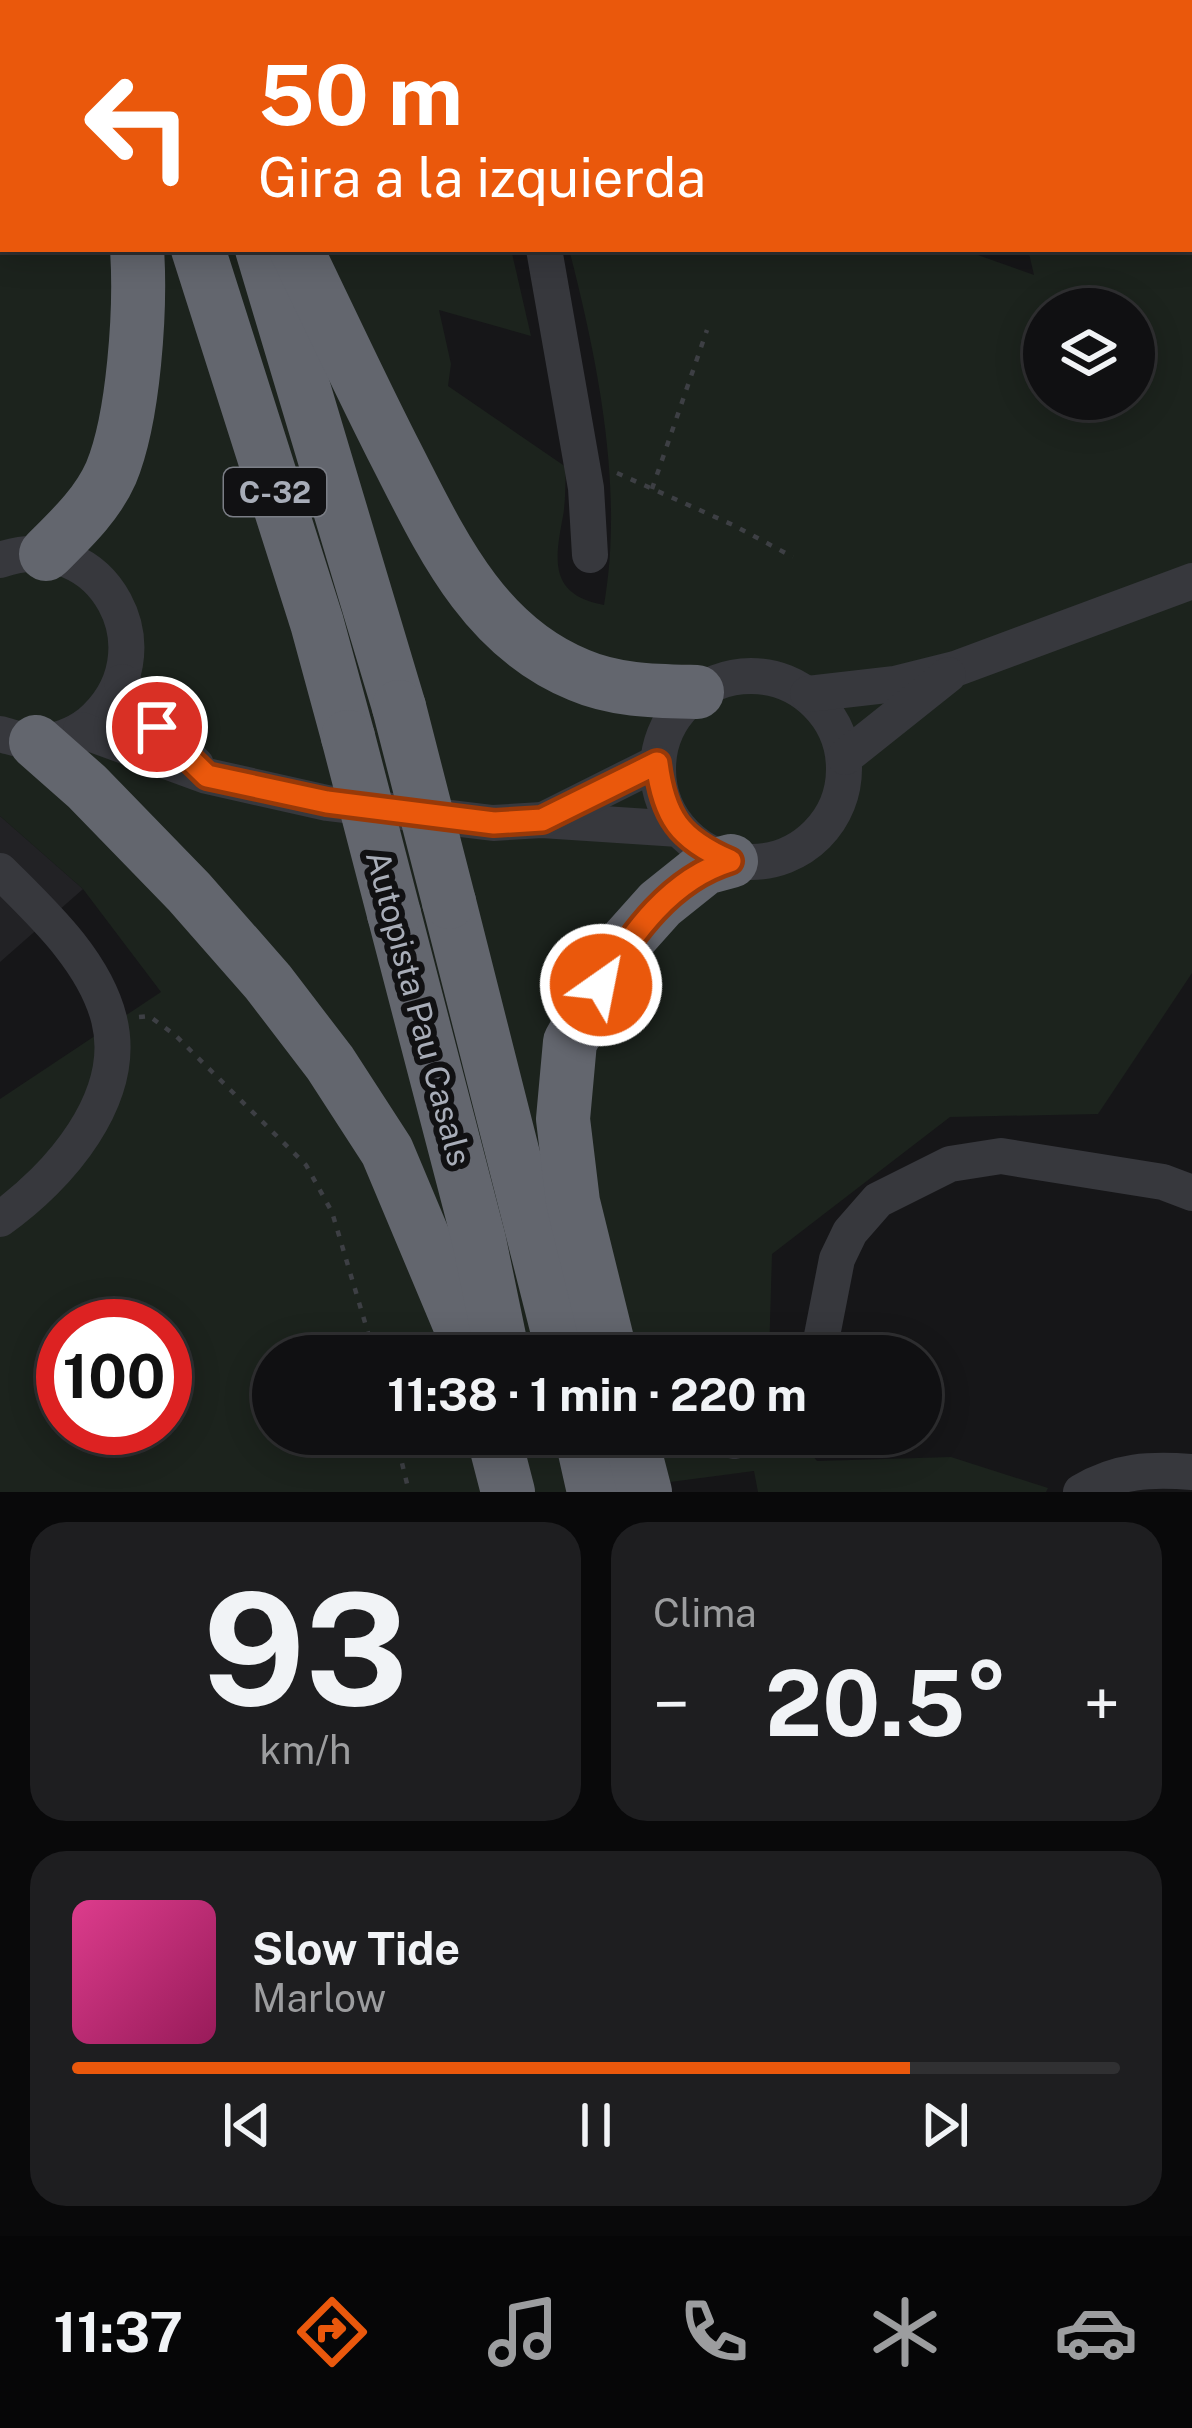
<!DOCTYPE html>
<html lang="es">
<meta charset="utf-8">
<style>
:root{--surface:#101012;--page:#1e1e20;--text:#f1f3f6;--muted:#9c9d9f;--line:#303032;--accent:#ea580c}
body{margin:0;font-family:"Public Sans",sans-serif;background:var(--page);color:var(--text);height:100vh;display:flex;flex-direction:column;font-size:45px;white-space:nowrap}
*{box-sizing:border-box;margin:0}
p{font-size:39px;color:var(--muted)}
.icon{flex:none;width:66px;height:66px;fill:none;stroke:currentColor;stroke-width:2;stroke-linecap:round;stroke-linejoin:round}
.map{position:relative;height:1492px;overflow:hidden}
.sheet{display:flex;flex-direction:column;gap:30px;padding:30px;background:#09090a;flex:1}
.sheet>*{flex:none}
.hud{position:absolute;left:0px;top:0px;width:1194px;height:252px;box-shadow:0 6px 30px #0003,0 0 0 3px var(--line);background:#ea580c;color:#fff;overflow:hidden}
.tools{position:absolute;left:1023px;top:288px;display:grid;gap:24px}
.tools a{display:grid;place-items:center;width:132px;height:132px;border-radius:50%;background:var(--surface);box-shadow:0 6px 30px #0003,0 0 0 3px var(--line);font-size:60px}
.speed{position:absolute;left:36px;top:1299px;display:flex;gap:24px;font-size:60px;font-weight:700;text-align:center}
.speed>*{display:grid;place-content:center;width:156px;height:156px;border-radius:50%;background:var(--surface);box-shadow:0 6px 30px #0003,0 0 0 3px var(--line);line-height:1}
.speed .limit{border:18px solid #d22;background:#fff;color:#111}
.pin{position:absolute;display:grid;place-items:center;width:102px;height:102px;color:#fff;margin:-51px;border:6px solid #fff;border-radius:50%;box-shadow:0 3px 12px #0007}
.me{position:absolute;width:132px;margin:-66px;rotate:33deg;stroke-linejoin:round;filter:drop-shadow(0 0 9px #0008)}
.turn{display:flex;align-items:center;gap:42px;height:252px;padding:0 60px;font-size:54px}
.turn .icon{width:156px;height:156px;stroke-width:2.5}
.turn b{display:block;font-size:84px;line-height:102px}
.big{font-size:90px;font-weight:700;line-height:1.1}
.sheet .tile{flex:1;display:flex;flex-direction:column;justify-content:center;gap:18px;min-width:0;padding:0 42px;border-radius:36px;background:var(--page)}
.sheet .dial{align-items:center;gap:0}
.dial b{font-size:156px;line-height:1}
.song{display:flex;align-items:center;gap:36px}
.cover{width:144px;height:144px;border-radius:18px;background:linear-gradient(135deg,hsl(330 70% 55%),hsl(330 70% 35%))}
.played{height:12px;border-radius:6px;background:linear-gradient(90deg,var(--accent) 80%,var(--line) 80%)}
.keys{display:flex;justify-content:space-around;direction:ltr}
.heat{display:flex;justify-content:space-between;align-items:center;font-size:66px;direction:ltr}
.sheet .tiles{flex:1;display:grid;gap:30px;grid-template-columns:1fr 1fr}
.tile:last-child{grid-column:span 2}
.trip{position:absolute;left:252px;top:1335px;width:690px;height:120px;border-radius:60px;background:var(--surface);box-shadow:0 6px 30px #0003,0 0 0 3px var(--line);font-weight:700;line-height:120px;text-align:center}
.tab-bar{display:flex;height:192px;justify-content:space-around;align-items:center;background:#060607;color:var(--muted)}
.tab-bar .icon{width:84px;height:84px}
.tab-bar .current{color:var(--accent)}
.tab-bar b{font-size:54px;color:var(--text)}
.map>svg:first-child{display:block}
.built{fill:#222225}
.green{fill:#1c231d;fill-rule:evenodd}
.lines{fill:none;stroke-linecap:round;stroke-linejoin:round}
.path{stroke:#3d3f44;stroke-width:4.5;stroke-dasharray:6 9;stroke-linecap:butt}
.minor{stroke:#37383d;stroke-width:36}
.highway{stroke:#63666e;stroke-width:54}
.highway-bridge{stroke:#63666e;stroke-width:54}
.route-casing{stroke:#983908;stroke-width:30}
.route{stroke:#ea580c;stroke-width:21}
.labels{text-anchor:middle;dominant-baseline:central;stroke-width:12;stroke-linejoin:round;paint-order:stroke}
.shield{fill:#111113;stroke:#7b7e86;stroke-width:3}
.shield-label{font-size:30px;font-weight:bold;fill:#a8adb8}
.street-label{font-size:33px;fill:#a8adb8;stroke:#111113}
</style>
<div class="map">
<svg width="1192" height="1492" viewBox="0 0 1192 1492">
<rect width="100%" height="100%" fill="#161618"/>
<!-- built -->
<polygon class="built" points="0,816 83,889 0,962"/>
<!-- green -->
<path class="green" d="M0,0H489L3,3V249H511L531,336L439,310L451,364L448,386L566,467C565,483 566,500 563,516C555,559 548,595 604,605C624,489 598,362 569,249H961L1034,275L1028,249H1191V3L962,0H1192V973L1098,1114L950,1117L772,1254L769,1356H273V1434H795L817,1461L951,1457L1048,1488L1046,1492H758L754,1471L594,1492H0V1099L161,992L83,889L0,816ZM1044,309H1134V399H1044ZM63,1326H165V1428H63Z"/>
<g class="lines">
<!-- path -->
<g class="path">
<polyline points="935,0 935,3"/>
<polyline points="617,473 733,525 793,557"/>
<polyline points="652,489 707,330"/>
<polyline points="139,1017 149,1016 175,1035 306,1165 332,1212 375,1356"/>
<polyline points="395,1434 409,1492"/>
</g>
<!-- minor -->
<g class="minor">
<polyline points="544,3 545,0"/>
<polyline points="544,249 586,488 590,555"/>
<path d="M0,560C103,524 173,654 89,724C75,735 54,743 37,742C25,742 12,737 0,734"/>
<circle cx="751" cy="769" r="93"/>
<polyline points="122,682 157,727 196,765"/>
<polyline points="808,694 895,684 955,669 1192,581"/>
<polyline points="81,730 207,776 327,803 493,823 542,820 679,829"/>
<polyline points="845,757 948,675"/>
<polyline points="545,819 657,763"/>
<path d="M0,871C41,912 94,960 109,1019C129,1098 58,1178 0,1219"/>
<polyline points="818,1356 837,1259 850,1232 878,1200 950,1164 1001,1156 1163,1182 1192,1193"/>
<polyline points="734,1441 761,1434"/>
<path d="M1081,1492C1118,1470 1150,1469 1192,1472"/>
</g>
<!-- highway -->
<g class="highway">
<polyline points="120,0 121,3"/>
<polyline points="185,0 186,3"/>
<polyline points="198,249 317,623 348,737"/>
<polyline points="262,249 399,707"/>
<path d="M296,249C328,315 359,382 392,447C438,536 480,635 579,675C616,691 657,691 697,692"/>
<path d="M46,554C70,530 97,505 111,473C134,418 141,309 137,249"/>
<polyline points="36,742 87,787 189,892 268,982 330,1063 387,1151 473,1356"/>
<polyline points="449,902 564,1356"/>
<polyline points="394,914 479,1240 503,1356"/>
<polyline points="611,1356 573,1202 563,1119 570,1042 626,942 660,904 705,868 731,861"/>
<polyline points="493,1434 508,1492"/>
<polyline points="581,1434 594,1492"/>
<polyline points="630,1434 645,1492"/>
</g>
<!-- highway-bridge -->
<g class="highway-bridge">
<polyline points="399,707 449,902"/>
<polyline points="348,737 394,914"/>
</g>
</g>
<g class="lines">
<defs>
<path id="route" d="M157,727L207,776L327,802L494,823L542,820L657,763C664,817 679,839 730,861C671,879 632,933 601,985"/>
</defs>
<!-- route casing -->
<use href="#route" class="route-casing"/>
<!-- route -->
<use href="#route" class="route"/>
</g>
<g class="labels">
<!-- shield labels -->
<rect class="shield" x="224" y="468" width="102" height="48" rx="9"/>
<g class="shield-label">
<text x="275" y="492">C-32</text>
</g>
<!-- street labels -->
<g class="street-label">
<text transform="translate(419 1008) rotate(75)">Autopista Pau Casals</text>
</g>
</g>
</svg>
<div class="tools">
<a><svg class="icon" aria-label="layers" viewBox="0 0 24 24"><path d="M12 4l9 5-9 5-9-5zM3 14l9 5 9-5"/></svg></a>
</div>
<div class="speed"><div class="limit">100</div></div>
<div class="pin" style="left:157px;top:727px;background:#d93025"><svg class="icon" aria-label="arrive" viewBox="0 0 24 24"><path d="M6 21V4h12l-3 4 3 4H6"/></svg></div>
<svg class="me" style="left:601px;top:985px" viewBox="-20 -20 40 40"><circle r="17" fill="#ea580c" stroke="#fff" stroke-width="3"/><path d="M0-11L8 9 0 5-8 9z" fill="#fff"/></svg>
<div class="trip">11:38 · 1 min · 220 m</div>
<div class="hud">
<div class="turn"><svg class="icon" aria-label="left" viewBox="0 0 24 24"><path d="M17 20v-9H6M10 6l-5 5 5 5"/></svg><div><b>50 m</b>Gira a la izquierda</div></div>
</div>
</div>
<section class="sheet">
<div class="tiles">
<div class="tile dial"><b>93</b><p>km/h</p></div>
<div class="tile"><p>Clima</p>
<div class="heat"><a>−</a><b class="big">20.5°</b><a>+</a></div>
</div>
<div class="tile">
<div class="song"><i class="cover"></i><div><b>Slow Tide</b><p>Marlow</p></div></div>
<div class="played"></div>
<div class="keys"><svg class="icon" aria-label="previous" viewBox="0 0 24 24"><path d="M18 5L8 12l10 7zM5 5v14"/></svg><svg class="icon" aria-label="pause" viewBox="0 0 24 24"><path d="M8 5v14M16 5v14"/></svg><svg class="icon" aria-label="next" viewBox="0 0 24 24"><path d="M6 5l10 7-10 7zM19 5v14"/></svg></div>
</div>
</div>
</section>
<nav class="tab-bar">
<b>11:37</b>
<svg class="icon current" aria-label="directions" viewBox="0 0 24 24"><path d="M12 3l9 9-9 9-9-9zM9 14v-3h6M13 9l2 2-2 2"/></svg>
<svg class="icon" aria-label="music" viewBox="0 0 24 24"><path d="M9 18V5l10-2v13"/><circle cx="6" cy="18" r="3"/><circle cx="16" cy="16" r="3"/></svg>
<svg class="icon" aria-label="phone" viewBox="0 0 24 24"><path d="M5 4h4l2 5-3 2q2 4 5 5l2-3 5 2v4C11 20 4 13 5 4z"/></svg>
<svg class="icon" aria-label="climate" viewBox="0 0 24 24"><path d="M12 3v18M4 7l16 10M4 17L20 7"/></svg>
<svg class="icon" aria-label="car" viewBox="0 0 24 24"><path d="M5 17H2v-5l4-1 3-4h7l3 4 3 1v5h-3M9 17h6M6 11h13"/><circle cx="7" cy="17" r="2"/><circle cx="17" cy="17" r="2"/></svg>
</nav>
